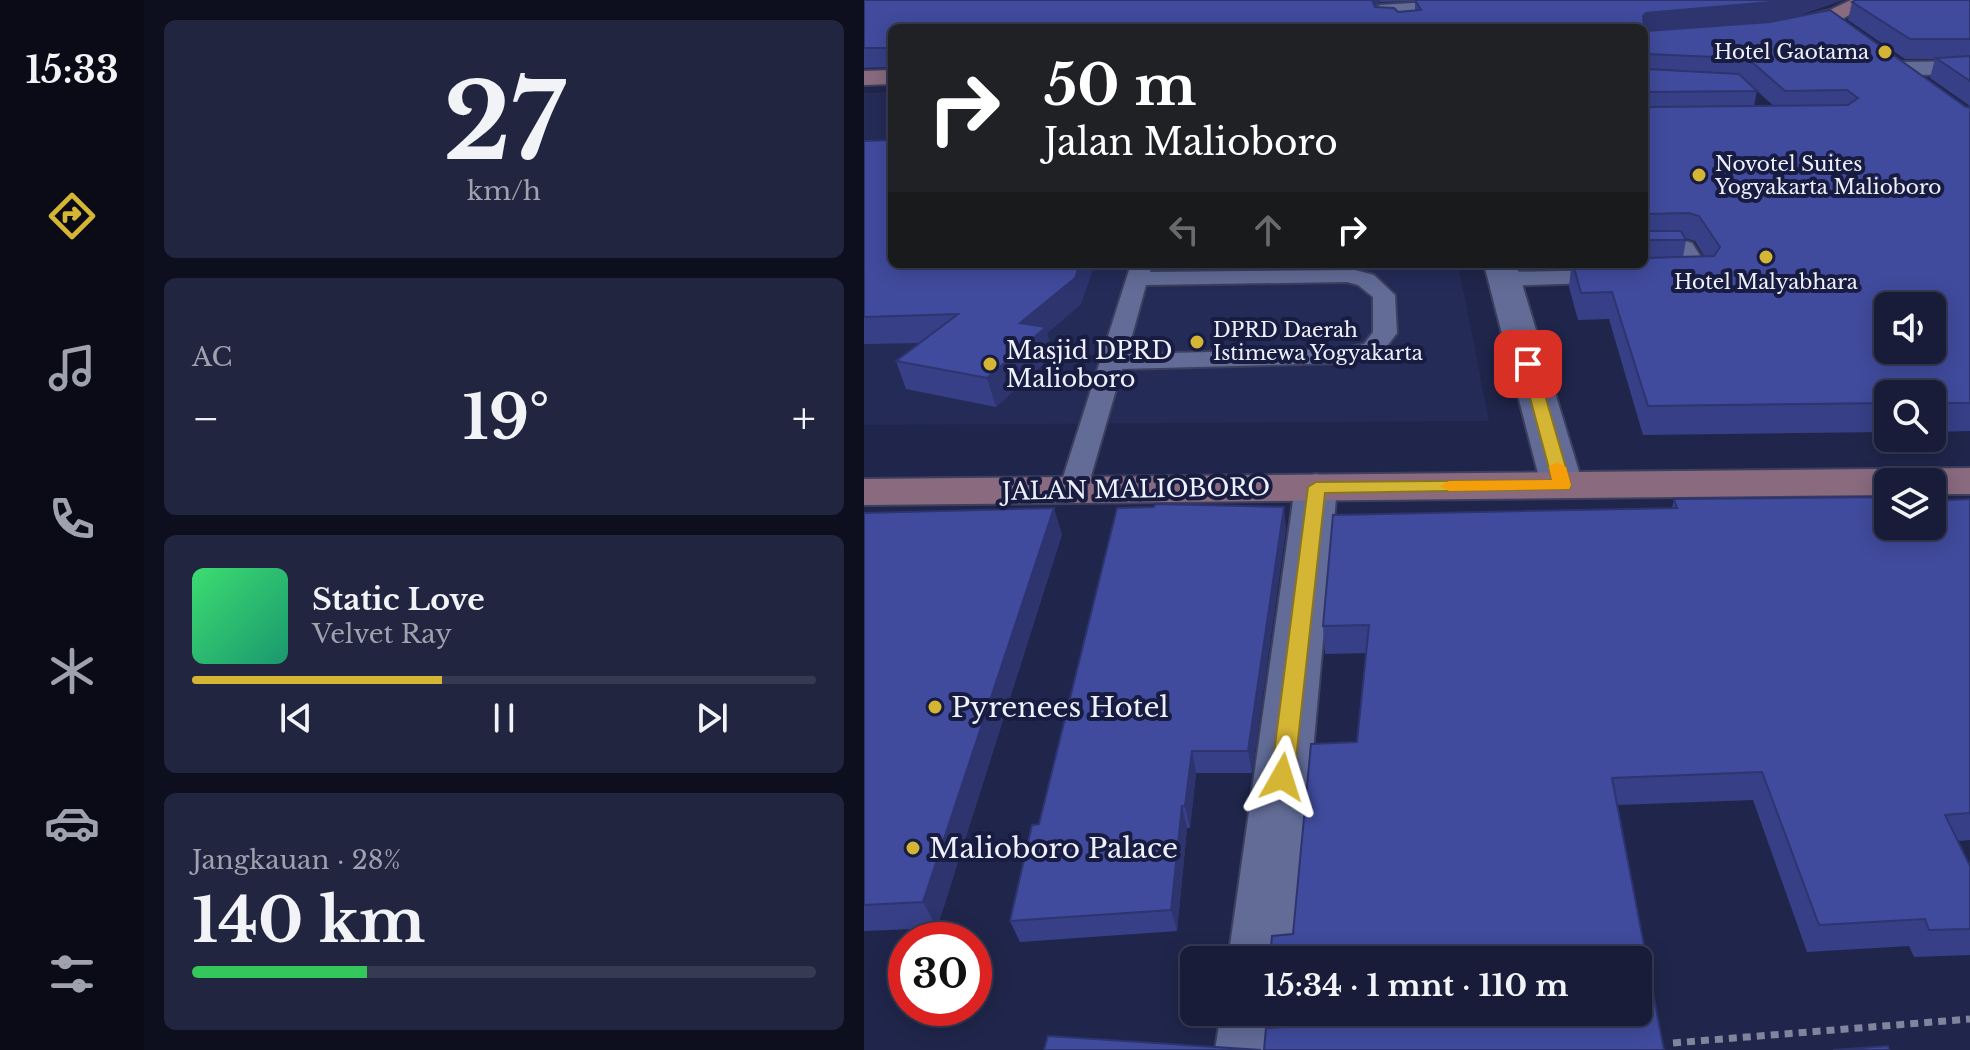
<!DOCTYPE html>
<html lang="id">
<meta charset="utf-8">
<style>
:root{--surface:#181c38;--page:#212540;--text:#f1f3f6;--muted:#9fa1ae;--line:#363a53;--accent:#d5b534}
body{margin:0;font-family:"Libre Baskerville",serif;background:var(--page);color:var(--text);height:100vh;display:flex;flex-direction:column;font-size:30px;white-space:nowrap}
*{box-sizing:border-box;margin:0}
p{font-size:26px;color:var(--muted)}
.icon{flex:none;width:44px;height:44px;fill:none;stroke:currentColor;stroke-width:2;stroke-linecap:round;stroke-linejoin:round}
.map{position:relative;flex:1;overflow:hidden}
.sheet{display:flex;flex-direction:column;gap:20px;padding:20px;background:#0d0f1f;width:720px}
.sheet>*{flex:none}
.hud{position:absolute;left:24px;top:24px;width:760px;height:244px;border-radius:12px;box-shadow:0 4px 20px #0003,0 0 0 2px var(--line);background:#202124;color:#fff;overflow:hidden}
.fabs{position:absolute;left:1010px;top:292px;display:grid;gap:16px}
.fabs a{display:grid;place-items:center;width:72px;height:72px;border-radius:12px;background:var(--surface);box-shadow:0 4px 20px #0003,0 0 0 2px var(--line);font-size:40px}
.speed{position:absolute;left:24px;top:922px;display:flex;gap:16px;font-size:40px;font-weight:700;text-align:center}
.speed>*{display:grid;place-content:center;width:104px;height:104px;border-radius:50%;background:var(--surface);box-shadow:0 4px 20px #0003,0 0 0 2px var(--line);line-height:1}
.speed .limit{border:12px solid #d22;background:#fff;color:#111}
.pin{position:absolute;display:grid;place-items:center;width:68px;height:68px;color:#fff;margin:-34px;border-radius:16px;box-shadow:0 4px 12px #0006}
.me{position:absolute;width:88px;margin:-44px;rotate:6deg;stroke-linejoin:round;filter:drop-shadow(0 0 6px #0008)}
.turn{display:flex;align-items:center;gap:28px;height:168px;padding:0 24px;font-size:36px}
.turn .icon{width:104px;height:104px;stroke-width:2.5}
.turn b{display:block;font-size:56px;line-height:68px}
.lanes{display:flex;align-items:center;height:76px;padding:0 24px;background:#0003;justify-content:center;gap:40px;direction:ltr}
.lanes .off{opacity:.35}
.big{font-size:60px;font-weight:800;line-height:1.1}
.sheet .tile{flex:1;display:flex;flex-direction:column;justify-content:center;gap:12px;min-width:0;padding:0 28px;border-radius:12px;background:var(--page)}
.sheet .dial{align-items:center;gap:0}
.dial b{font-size:104px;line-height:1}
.song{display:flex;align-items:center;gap:24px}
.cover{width:96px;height:96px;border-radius:12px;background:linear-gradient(135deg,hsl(140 70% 55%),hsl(160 70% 35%))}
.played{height:8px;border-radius:4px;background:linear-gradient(90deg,var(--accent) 40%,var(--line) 40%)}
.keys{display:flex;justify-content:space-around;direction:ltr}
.heat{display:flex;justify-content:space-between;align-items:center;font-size:44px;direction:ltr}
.charge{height:12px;border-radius:6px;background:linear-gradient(90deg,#34c759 28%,var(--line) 0)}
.trip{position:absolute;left:316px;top:946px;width:472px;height:80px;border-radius:12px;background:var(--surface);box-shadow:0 4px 20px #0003,0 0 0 2px var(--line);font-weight:800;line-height:80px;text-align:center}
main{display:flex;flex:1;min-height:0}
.tabs{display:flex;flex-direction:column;width:144px;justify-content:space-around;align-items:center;background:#0a0b16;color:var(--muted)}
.tabs .icon{width:56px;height:56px}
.tabs .on{color:var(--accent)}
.tabs b{font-size:36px;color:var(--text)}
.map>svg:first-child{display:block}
.built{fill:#242b57}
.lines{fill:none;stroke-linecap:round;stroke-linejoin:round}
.service-casing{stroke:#3c3f5d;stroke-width:4}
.minor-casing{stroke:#3c3f5d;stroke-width:4}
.tertiary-casing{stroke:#3c3f5d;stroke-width:4}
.secondary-casing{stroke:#3c3f5d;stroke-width:4}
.path{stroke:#80859d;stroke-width:7;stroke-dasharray:8 6;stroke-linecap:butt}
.service{fill:#626c97;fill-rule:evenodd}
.minor{fill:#626c97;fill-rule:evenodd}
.tertiary{fill:#626c97;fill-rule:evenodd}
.secondary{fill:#896a7f;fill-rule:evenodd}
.wall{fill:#374087;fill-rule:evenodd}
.shaded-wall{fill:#2d346e}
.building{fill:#404b9d;stroke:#2d346e;stroke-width:2;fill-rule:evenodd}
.route{fill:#d5b534;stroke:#8a7622;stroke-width:2}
.slow{fill:#f59e0b}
.poi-dot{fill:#d5b534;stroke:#171c40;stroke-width:3}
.labels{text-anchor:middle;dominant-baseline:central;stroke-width:8;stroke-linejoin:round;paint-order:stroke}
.far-poi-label{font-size:20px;fill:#eef1fb;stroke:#171c40;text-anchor:start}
.poi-label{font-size:24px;fill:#eef1fb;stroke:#171c40;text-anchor:start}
.street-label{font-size:24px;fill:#eef1fb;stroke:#171c40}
.near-poi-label{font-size:28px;fill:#eef1fb;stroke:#171c40;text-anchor:start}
</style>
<main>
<nav class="tabs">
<b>15:33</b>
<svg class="icon on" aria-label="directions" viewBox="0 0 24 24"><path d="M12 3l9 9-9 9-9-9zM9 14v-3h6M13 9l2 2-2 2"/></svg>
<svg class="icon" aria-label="music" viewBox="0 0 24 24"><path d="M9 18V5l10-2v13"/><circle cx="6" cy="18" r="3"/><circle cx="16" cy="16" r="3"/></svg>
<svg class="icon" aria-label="phone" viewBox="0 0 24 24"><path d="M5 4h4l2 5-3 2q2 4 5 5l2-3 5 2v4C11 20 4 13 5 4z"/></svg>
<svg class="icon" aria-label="climate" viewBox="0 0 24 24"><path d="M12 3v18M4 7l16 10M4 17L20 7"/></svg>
<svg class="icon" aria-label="car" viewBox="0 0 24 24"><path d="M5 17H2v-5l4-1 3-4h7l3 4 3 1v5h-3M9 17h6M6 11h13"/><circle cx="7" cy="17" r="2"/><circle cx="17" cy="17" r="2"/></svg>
<svg class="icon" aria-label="filters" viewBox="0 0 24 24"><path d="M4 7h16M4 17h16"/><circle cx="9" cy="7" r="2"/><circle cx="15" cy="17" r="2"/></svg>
</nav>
<section class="sheet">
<div class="tile dial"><b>27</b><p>km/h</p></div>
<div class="tile"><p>AC</p>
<div class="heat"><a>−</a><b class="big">19°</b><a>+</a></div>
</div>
<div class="tile">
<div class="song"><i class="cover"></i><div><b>Static Love</b><p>Velvet Ray</p></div></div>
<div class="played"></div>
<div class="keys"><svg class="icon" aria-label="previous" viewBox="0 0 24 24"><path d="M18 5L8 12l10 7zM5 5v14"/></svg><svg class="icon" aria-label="pause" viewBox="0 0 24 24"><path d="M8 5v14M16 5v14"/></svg><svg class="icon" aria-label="next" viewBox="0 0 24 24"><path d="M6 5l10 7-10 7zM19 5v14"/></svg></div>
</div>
<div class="tile"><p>Jangkauan · 28%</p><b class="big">140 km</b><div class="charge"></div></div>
</section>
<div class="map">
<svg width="1106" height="1050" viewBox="0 0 1106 1050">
<rect width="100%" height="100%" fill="#20264b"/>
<!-- built -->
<polygon class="built" points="28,92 28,264 594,264 625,421 0,425 0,93"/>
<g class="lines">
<defs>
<g id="service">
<polygon points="821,241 828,243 848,274 845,279 808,280 805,275 808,270 823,268 814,253 780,254 780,242"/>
<path d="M267,264H289L286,272L491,270L510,275L531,295L533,333L517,354L477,363L258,369L223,490L219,496L209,499L199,496L195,490ZM483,282L494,285L509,297V332L500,344L477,349L263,354L282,285Z"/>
<polygon points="748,270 759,277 756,282 641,286 630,279 641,272"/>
</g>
<g id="minor">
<polygon points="566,2 573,4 575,8 573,12 546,15 554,28 534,28 532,23 512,22 507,11 516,5"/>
<polygon points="1106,61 1106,73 1035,76 1024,69 1035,62"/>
<polygon points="452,474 467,478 473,487 430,960 364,960 431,487 437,478"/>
<polygon points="357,1012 425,1012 421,1050 351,1050"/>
</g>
<polygon id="tertiary" points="620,264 652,264 719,485 713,494 698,498 683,494 677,485"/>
<g id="secondary">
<polygon points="987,0 1011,0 980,18 913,35 903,29 906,25 966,10"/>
<polygon points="28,70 28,84 0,85 0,71"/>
<polygon points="1106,468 1106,494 1068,494 1068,482 1024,482 1024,495 0,505 0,479"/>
</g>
</defs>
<!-- service casing -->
<use href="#service" class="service-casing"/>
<!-- minor casing -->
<use href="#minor" class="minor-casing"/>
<!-- tertiary casing -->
<use href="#tertiary" class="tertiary-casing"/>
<!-- secondary casing -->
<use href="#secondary" class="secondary-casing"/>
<!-- path -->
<polyline class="path" points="809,1043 1106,1019"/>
<!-- service -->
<use href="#service" class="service"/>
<!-- minor -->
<use href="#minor" class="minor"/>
<!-- tertiary -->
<use href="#tertiary" class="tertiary"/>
<!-- secondary -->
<use href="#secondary" class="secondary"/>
</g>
<!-- wall -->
<g class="wall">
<path d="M0,0H979L927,18L1102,107H1106V431L1068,432V394H1024V432L779,435L745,319L714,320L705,287L707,268H700V264H780V28H28V67L0,68ZM551,1V11L534,12L511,6L516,2ZM916,20L906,22L844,26ZM893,91L910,106H890ZM821,238L831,241L840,256L819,257L822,240Z"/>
<polygon points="1106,0 1106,106 1066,78 1071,59 1041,59 984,20 988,2"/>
<polygon points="0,141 217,304 183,333 189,355 132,407 42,389 32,361 56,343 0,344"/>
<polygon points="810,499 1017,503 1106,499 1106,840 1093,841 1106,866 1106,955 1050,957 1045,946 943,952 889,800 753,805 419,1027 429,934 493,742 502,653 461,654 459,626 808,508"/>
<polygon points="0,513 198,534 73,928 0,931"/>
<polygon points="422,528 388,773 332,773 326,828 323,828 313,931 156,942 146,921 175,824"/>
</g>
<!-- shaded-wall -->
<g class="shaded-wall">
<polygon points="504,0 516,0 516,2 504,10"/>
<polygon points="929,0 979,0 922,19 780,32 779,16 782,13"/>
<polygon points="216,264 231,264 217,304 183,333 189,355 132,407 123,378 156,323"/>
<polygon points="420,507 422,528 388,773 384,751"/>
<polygon points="190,508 198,534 73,928 59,902"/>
<polygon points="328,751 332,773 326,828 321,806"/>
<polygon points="318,806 323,828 313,931 307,910"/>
</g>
<!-- building -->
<g class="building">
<polygon points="0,0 508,0 511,7 530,8 534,12 557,10 551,0 929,0 782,13 779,16 780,28 640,28 639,25 556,28 28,28 28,48 0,48"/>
<polygon points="992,0 1106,0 1106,39 1046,39 988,2"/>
<path d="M966,10L1102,107H1106V403H1068V394H1024V403L784,406L748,292L717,293L709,264H780V258L850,256L856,247L835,216L825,213L784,214L781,217L782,231H817L822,240H780V104L783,107L984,105L994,98L983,90L921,91L889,63L874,58L783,54L780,57V28L783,31L906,22ZM1024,306H1068V350H1024Z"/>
<polygon points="1106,56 1106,81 1072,58"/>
<polygon points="780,58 783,69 875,74 893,91 783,92 780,104"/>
<polygon points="28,140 28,264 216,264 211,278 156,323 182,327 123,378 32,361 94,314 0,317 0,141"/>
<polygon points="1013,497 1017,503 1024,503 1024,526 1068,526 1068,501 1106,499 1106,813 1081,815 1106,866 1106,929 1065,930 1061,919 955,925 898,772 748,778 800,1050 400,1050 402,1028 419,1027 421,1012 774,1012 774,960 406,960 408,936 429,934 447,744 493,742 505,625 459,626 469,515 813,508 810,499"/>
<polygon points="291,504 420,507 384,751 328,751 321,806 318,806 307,910 146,921 168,825 175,824 253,508 290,507"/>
<polygon points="190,508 59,902 0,905 0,513"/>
<polygon points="184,1036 397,1050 180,1050"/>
<polygon points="1024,1046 1025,1050 969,1050"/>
</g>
<!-- route -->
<polygon class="route" points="664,360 672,364 707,485 705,489 461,493 430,777 426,784 418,787 410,784 407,777 444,487 452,482 688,480 657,364"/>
<!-- slow -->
<polygon class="slow" points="693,462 702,467 707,485 705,489 585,491 576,486 585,481 688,480 685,467"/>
<!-- markers -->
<g class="poi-dot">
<circle cx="1021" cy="52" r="8"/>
<circle cx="835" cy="175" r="8"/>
<circle cx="902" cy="257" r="8"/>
<circle cx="333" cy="342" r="8"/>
<circle cx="126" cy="364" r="8"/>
<circle cx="71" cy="707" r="8"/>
<circle cx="49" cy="848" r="8"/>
</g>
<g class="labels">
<!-- far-poi labels -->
<g class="far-poi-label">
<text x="1005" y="52" text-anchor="end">Hotel Gaotama</text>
<text x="851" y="164">Novotel Suites<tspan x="851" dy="23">Yogyakarta Malioboro</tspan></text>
<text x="902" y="282" text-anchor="middle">Hotel Malyabhara</text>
<text x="349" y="330">DPRD Daerah<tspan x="349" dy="23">Istimewa Yogyakarta</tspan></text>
</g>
<!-- poi labels -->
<g class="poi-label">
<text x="142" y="350">Masjid DPRD<tspan x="142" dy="28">Malioboro</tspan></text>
</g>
<!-- street labels -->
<g class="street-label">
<text transform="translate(272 489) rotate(-1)">JALAN MALIOBORO</text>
</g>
<!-- near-poi labels -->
<g class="near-poi-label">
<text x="87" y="707">Pyrenees Hotel</text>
<text x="65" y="848">Malioboro Palace</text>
</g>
</g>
</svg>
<div class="fabs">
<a><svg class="icon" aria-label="sound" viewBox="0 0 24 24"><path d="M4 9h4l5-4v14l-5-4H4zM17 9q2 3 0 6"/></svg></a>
<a><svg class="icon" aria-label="search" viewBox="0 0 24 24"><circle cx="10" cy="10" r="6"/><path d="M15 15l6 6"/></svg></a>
<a><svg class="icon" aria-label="layers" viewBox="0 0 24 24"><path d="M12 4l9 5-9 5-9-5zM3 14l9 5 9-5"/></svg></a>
</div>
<div class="speed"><div class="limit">30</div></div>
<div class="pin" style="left:664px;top:364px;background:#d93025"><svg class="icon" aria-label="arrive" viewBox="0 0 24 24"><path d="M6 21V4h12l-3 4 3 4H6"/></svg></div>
<svg class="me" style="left:418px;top:777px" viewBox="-20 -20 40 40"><path d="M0-17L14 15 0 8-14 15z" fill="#d5b534" stroke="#fff" stroke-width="4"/></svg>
<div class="trip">15:34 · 1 mnt · 110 m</div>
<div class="hud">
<div class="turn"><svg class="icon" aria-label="right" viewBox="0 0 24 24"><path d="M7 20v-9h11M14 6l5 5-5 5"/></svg><div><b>50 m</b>Jalan Malioboro</div></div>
<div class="lanes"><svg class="icon off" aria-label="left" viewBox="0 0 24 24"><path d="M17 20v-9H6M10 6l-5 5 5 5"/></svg><svg class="icon off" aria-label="ahead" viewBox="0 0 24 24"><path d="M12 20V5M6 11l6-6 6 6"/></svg><svg class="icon" aria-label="right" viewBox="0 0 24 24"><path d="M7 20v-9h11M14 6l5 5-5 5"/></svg></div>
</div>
</div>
</main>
